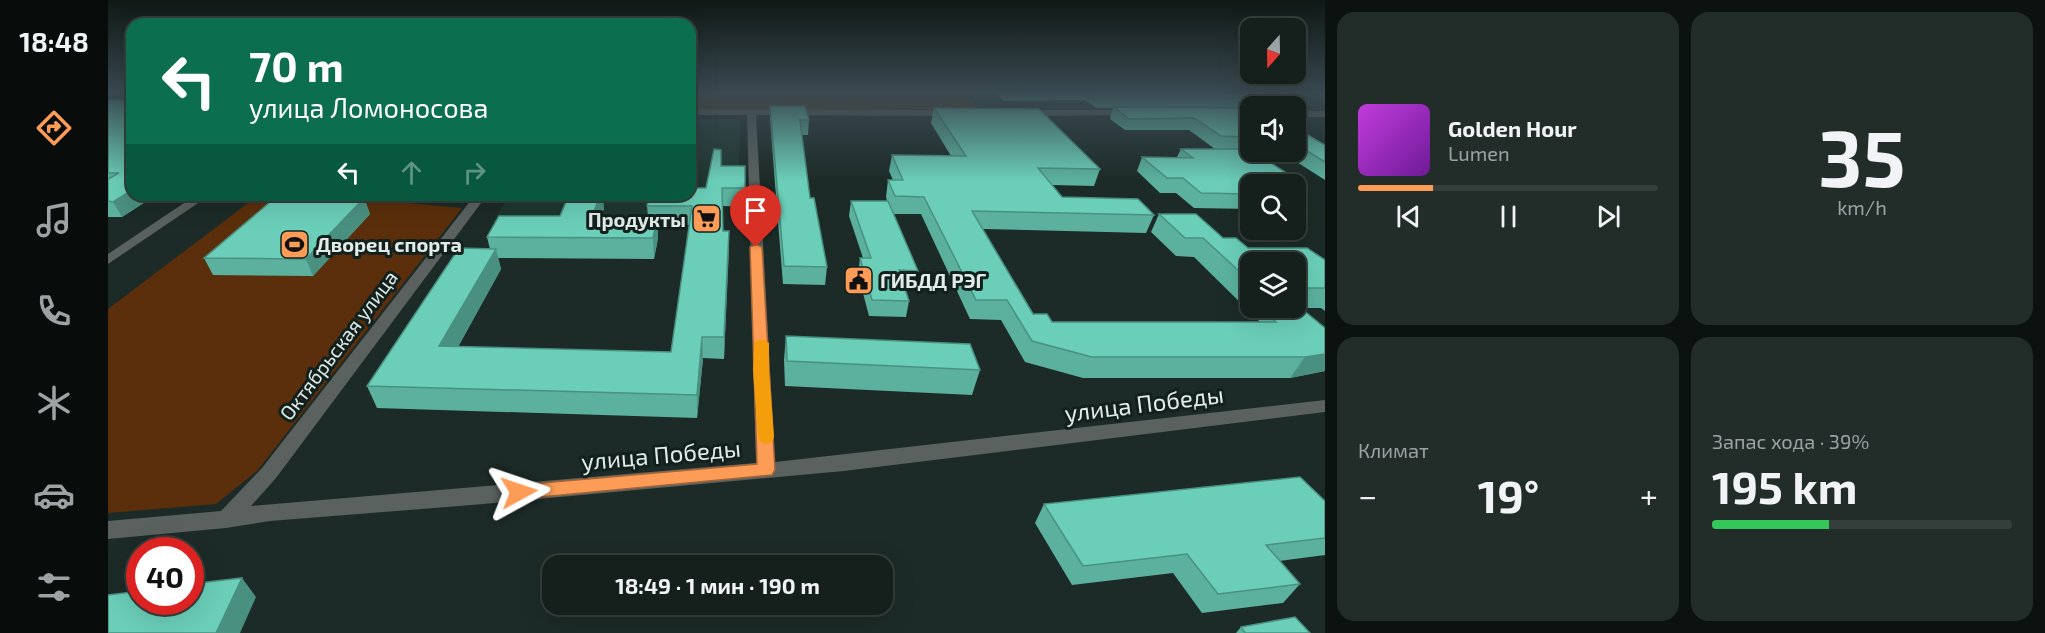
<!DOCTYPE html>
<html lang="ru">
<meta charset="utf-8">
<style>
:root{--surface:#15201d;--page:#222d2a;--text:#f1f3f6;--muted:#9da3a4;--line:#343e3b;--accent:#fd9c56}
body{margin:0;font-family:"Exo 2",sans-serif;background:var(--page);color:var(--text);height:100vh;display:flex;flex-direction:column;font-size:22px;white-space:nowrap}
*{box-sizing:border-box;margin:0}
p{font-size:20px;color:var(--muted)}
.icon{flex:none;width:33px;height:33px;fill:none;stroke:currentColor;stroke-width:2;stroke-linecap:round;stroke-linejoin:round}
.map{position:relative;flex:1;overflow:hidden}
.details{display:flex;flex-direction:column;gap:12px;padding:12px;background:#0c1210;width:720px}
.details>*{flex:none}
.banner{position:absolute;left:18px;top:18px;width:570px;height:183px;border-radius:18px;box-shadow:0 6px 24px #0002,0 0 0 2px var(--line);background:#0b6e4f;color:#fff;overflow:hidden}
.needle{width:39px;rotate:200deg}
.tools{position:absolute;left:1132px;top:18px;display:grid;gap:12px}
.tools a{display:grid;place-items:center;width:66px;height:66px;border-radius:12px;background:var(--surface);box-shadow:0 6px 24px #0002,0 0 0 2px var(--line);font-size:30px}
.speed{position:absolute;left:18px;top:537px;display:flex;gap:12px;font-size:30px;font-weight:700;text-align:center}
.speed>*{display:grid;place-content:center;width:78px;height:78px;border-radius:50%;background:var(--surface);box-shadow:0 6px 24px #0002,0 0 0 2px var(--line);line-height:1}
.speed .limit{border:9px solid #d22;background:#fff;color:#111}
.pin{position:absolute;display:grid;place-items:center;width:51px;height:51px;color:#fff;margin:-62px -26px;border-radius:50% 50% 50% 0;rotate:-45deg;box-shadow:0 0 6px #0007}
.pin .icon{rotate:45deg}
.me{position:absolute;width:66px;margin:-33px;rotate:85deg;stroke-linejoin:round;filter:drop-shadow(0 0 4px #0008)}
.turn{display:flex;align-items:center;gap:21px;height:126px;padding:0 24px;font-size:27px}
.turn .icon{width:78px;height:78px;stroke-width:2.5}
.turn b{display:block;font-size:42px;line-height:51px}
.lanes{display:flex;align-items:center;height:57px;padding:0 24px;background:#0003;justify-content:center;gap:30px;direction:ltr}
.lanes .off{opacity:.35}
.big{font-size:45px;font-weight:700;line-height:1.1}
.details .card{flex:1;display:flex;flex-direction:column;justify-content:center;gap:9px;min-width:0;padding:0 21px;border-radius:18px;background:var(--page)}
.details .dial{align-items:center;gap:0}
.dial b{font-size:78px;line-height:1}
.song{display:flex;align-items:center;gap:18px}
.cover{width:72px;height:72px;border-radius:9px;background:linear-gradient(135deg,hsl(290 70% 55%),hsl(280 70% 35%))}
.played{height:6px;border-radius:3px;background:linear-gradient(90deg,var(--accent) 25%,var(--line) 25%)}
.keys{display:flex;justify-content:space-around;direction:ltr}
.heat{display:flex;justify-content:space-between;align-items:center;font-size:33px;direction:ltr}
.charge{height:9px;border-radius:4px;background:linear-gradient(90deg,#34c759 39%,var(--line) 0)}
.details .tiles{flex:1;display:grid;gap:12px;grid-template-columns:repeat(2,1fr)}
.trip{position:absolute;left:434px;top:555px;width:351px;height:60px;border-radius:18px;background:var(--surface);box-shadow:0 6px 24px #0002,0 0 0 2px var(--line);font-weight:700;line-height:60px;text-align:center}
main{display:flex;flex:1;min-height:0}
.menu{display:flex;flex-direction:column;width:108px;justify-content:space-around;align-items:center;background:#080d0c;color:var(--muted)}
.menu .icon{width:42px;height:42px}
.menu .selected{color:var(--accent)}
.menu b{font-size:27px;color:var(--text)}
.map>svg:first-child{display:block}
.built{fill:#1f3731}
.green{fill:#5b2f0b}
.lines{fill:none;stroke-linecap:round;stroke-linejoin:round}
.tertiary{fill:#5a615f;fill-rule:evenodd}
.wall{fill:#5bb19e;fill-rule:evenodd}
.shaded-wall{fill:#4a9081}
.building{fill:#6aceb8;stroke:#4a9081;stroke-width:1.5}
.route{fill:#fd9c56;stroke:#a46538;stroke-width:1.5}
.slow{fill:#f59e0b}
.labels{text-anchor:middle;dominant-baseline:central;stroke-width:6;stroke-linejoin:round;paint-order:stroke}
.poi-label{font-size:20px;font-weight:bold;fill:#e1ebe8;stroke:#13211e;text-anchor:start}
.street-label{font-size:20px;fill:#e1ebe8;stroke:#13211e}
.near-street-label{font-size:24px;fill:#e1ebe8;stroke:#13211e}
</style>
<main>
<nav class="menu">
<b>18:48</b>
<svg class="icon selected" aria-label="directions" viewBox="0 0 24 24"><path d="M12 3l9 9-9 9-9-9zM9 14v-3h6M13 9l2 2-2 2"/></svg>
<svg class="icon" aria-label="music" viewBox="0 0 24 24"><path d="M9 18V5l10-2v13"/><circle cx="6" cy="18" r="3"/><circle cx="16" cy="16" r="3"/></svg>
<svg class="icon" aria-label="phone" viewBox="0 0 24 24"><path d="M5 4h4l2 5-3 2q2 4 5 5l2-3 5 2v4C11 20 4 13 5 4z"/></svg>
<svg class="icon" aria-label="climate" viewBox="0 0 24 24"><path d="M12 3v18M4 7l16 10M4 17L20 7"/></svg>
<svg class="icon" aria-label="car" viewBox="0 0 24 24"><path d="M5 17H2v-5l4-1 3-4h7l3 4 3 1v5h-3M9 17h6M6 11h13"/><circle cx="7" cy="17" r="2"/><circle cx="17" cy="17" r="2"/></svg>
<svg class="icon" aria-label="filters" viewBox="0 0 24 24"><path d="M4 7h16M4 17h16"/><circle cx="9" cy="7" r="2"/><circle cx="15" cy="17" r="2"/></svg>
</nav>
<div class="map">
<svg width="1217" height="633" viewBox="0 0 1217 633">
<rect width="100%" height="100%" fill="#1c2b27"/>
<!-- built -->
<g class="built">
<polygon points="582,119 632,119 631,182 599,189 582,188"/>
<polygon points="402,195 549,195 542,226 384,223"/>
</g>
<!-- green -->
<g class="green">
<polygon points="582,92 857,92 870,109 582,110"/>
<polygon points="144,200 277,201 354,208 149,471 108,504 0,513 0,309"/>
</g>
<g class="lines">
<!-- tertiary -->
<g class="tertiary">
<polygon points="0,92 6,92 0,95"/>
<polygon points="582,109 843,110 847,113 843,116 648,115 667,462 1217,400 1217,412 736,471 364,505 162,521 118,528 0,539 0,521 113,511 154,468 367,195 379,195 168,478 143,506 648,463 639,115 582,115"/>
<polygon points="1023,110 1027,113 1026,115 915,116 911,113 915,110"/>
<rect x="1188" y="111" width="29" height="6"/>
<polygon points="88,195 102,195 0,264 0,254"/>
</g>
</g>
<!-- wall -->
<g class="wall">
<polygon points="887,92 1182,92 1188,106 1143,106 1143,149 1107,149 1081,130 1017,130 1002,119 1005,108 988,108 977,100 896,101"/>
<polygon points="0,100 24,195 48,195 14,217 0,217"/>
<polygon points="662,106 701,120 700,135 694,135 702,198 719,267 717,285 675,284 662,120"/>
<path d="M826,108L931,109L992,169L986,186L944,185L954,197L1030,199L1046,215L1038,233L875,229L925,314H939L944,322H1152L1086,257L1068,256L1043,232L1051,214H1088L1115,238H1128L1140,248H1199L1217,260V311L1213,308H1193L1217,328V371L1182,378H975L917,362L893,320L862,319L813,214H785L810,271L806,287H796L801,301L798,317L761,316L750,274L752,258H755L741,216L743,201H779L778,197L780,180H785L781,171L784,155L843,156L823,123ZM1143,262H1188V308H1143Z"/>
<polygon points="1188,128 1217,145 1217,180 1173,152 1188,152"/>
<polygon points="1073,149 1191,181 1188,186 1188,184 1143,184 1143,209 1086,208 1068,193 1052,193 1029,171 1034,157 1069,157"/>
<path d="M613,166H637L636,207L615,206V231H621L616,359L595,358L589,418L269,408L259,386L382,249L379,237L452,216L496,208L493,217H540L539,206L598,188ZM549,224L581,225L563,352L350,347L393,269L390,258L546,259L550,238Z"/>
<polygon points="1188,189 1196,195 1188,209"/>
<polygon points="256,198 262,214 205,276 105,275 96,258"/>
<polygon points="678,336 872,370 864,395 677,386 676,360"/>
<polygon points="1217,501 1217,555 1171,561 1192,584 1175,603 1094,613 1065,573 964,585 927,523 936,504"/>
<polygon points="1133,627 1202,633 1128,633"/>
</g>
<!-- shaded-wall -->
<g class="shaded-wall">
<polygon points="24,190 24,195 48,195 14,217 5,202"/>
<polygon points="492,195 495,195 496,208 487,237 484,217"/>
<polygon points="256,198 262,214 205,276 198,259"/>
<polygon points="549,217 550,238 546,259 545,238"/>
<polygon points="621,231 621,250 616,359 616,337"/>
<polygon points="388,249 393,269 338,368 331,346"/>
<polygon points="594,337 595,358 589,418 589,395"/>
<polygon points="1217,354 1217,371 1182,378 1197,357"/>
<polygon points="134,578 148,597 132,633 108,633"/>
</g>
<!-- building -->
<g class="building">
<polygon points="985,92 1182,92 1191,110 1188,114 1188,106 1150,106 1151,106 1148,98 992,97"/>
<polygon points="0,100 24,100 24,190 5,202 0,201 0,179 11,173 0,173"/>
<polygon points="662,106 697,106 701,120 692,120 702,198 706,198 719,267 676,266"/>
<polygon points="1006,107 1143,108 1143,137 1113,136 1086,118 1021,119"/>
<polygon points="826,108 931,109 992,169 930,168 954,197 1030,199 1046,215 864,211 925,314 939,314 944,322 1168,322 1159,314 1177,314 1170,308 1188,308 1188,304 1217,328 1217,354 1197,357 984,357 924,341 899,300 868,300 816,197 787,196 780,180 795,180 784,155 858,156"/>
<polygon points="1188,128 1217,145 1217,162 1188,144"/>
<polygon points="606,149 613,150 613,166 637,166 637,188 614,188 615,231 621,231 616,337 594,337 589,395 259,386 351,248 388,249 331,346 563,352 584,206 539,206 541,195 582,195 582,188 598,188"/>
<polygon points="1073,149 1143,149 1143,152 1146,152 1191,181 1176,181 1181,184 1143,184 1143,194 1093,193 1075,178 1059,178 1034,157 1085,158"/>
<polygon points="1188,189 1196,195 1188,195"/>
<polygon points="461,195 492,195 484,217 549,217 545,238 379,237 391,216 452,216"/>
<polygon points="168,197 256,198 198,259 96,258"/>
<polygon points="743,201 780,201 810,271 791,270 801,301 764,300 752,258 763,258"/>
<polygon points="1051,214 1088,214 1115,238 1128,238 1140,248 1199,248 1217,260 1217,288 1188,288 1188,262 1143,262 1143,282 1095,238 1077,238"/>
<polygon points="678,336 862,344 872,370 679,361"/>
<polygon points="1192,477 1217,501 1217,538 1158,545 1192,584 1110,594 1079,554 975,566 936,504"/>
<polygon points="134,578 108,633 0,633 0,595 32,591 32,602 82,602 82,584"/>
<polygon points="1187,617 1202,633 1137,633 1133,627"/>
</g>
<!-- sky -->
<linearGradient id="sky" x2="0" y2="1"><stop stop-color="#0f1815"/><stop offset="0.51" stop-color="#3a4a52"/><stop offset="1" stop-color="#3a4a52" stop-opacity="0"/></linearGradient>
<rect width="1217" height="181" fill="url(#sky)"/>
<!-- route -->
<polygon class="route" points="648,244 654,247 667,470 664,475 411,499 405,497 402,492 405,487 411,485 649,464 642,247"/>
<!-- slow -->
<polygon class="slow" points="654,339 661,343 661,370 666,437 664,442 658,444 652,442 650,437 645,370 646,343"/>
<!-- icons -->
<defs>
<symbol id="supermarket-square" viewBox="-11 -11 22 22"><rect x="-9" y="-9" width="18" height="18" rx="4" fill="#fd9c56" stroke="#13211e"/><path d="M-6-5.5h2.5l.6 2H6L4.5 2H-2.5L-4.4-4H-6ZM-1.5 3.2a1.3 1.3 0 1 0 .1 0ZM3 3.2a1.3 1.3 0 1 0 .1 0Z" fill="#111"/></symbol>
<symbol id="stadium-square" viewBox="-11 -11 22 22"><rect x="-9" y="-9" width="18" height="18" rx="4" fill="#fd9c56" stroke="#13211e"/><path d="M0-5a6.5 5 0 1 0 0 10a6.5 5 0 1 0 0-10ZM-3.5-1.8h7v3.6h-7Z" fill="#111"/></symbol>
<symbol id="civic-square" viewBox="-11 -11 22 22"><rect x="-9" y="-9" width="18" height="18" rx="4" fill="#fd9c56" stroke="#13211e"/><path d="M-.6-6.5H3V-4.5H.6V-3L4-1V1h2V6H-6V1h2V-1L-.6-3ZM-1.2 2.5V6h2.4V2.5Z" fill="#111"/></symbol>
</defs>
<g fill-rule="evenodd">
<use href="#supermarket-square" x="582" y="202" width="33" height="33"/>
<use href="#stadium-square" x="170" y="228" width="33" height="33"/>
<use href="#civic-square" x="734" y="264" width="33" height="33"/>
</g>
<g class="labels">
<!-- poi labels -->
<g class="poi-label">
<text x="578" y="219" text-anchor="end">Продукты</text>
<text x="208" y="244">Дворец спорта</text>
<text x="772" y="280">ГИБДД РЭГ</text>
</g>
<!-- street labels -->
<g class="street-label">
<text transform="translate(230 345) rotate(-53)">Октябрьская улица</text>
</g>
<!-- near-street labels -->
<g class="near-street-label">
<text transform="translate(1036 403) rotate(-7)">улица Победы</text>
<text transform="translate(553 454) rotate(-5)">улица Победы</text>
</g>
</g>
</svg>
<div class="tools">
<a><svg class="needle" viewBox="-14 -14 28 28"><path d="M0-13l5 13h-10z" fill="#e53935"/><path d="M0 13l5-13h-10z" fill="#9da3a4"/></svg></a>
<a><svg class="icon" aria-label="sound" viewBox="0 0 24 24"><path d="M4 9h4l5-4v14l-5-4H4zM17 9q2 3 0 6"/></svg></a>
<a><svg class="icon" aria-label="search" viewBox="0 0 24 24"><circle cx="10" cy="10" r="6"/><path d="M15 15l6 6"/></svg></a>
<a><svg class="icon" aria-label="layers" viewBox="0 0 24 24"><path d="M12 4l9 5-9 5-9-5zM3 14l9 5 9-5"/></svg></a>
</div>
<div class="speed"><div class="limit">40</div></div>
<div class="pin" style="left:648px;top:247px;background:#d93025"><svg class="icon" aria-label="arrive" viewBox="0 0 24 24"><path d="M6 21V4h12l-3 4 3 4H6"/></svg></div>
<svg class="me" style="left:411px;top:492px" viewBox="-20 -20 40 40"><path d="M0-17L14 15 0 8-14 15z" fill="#fd9c56" stroke="#fff" stroke-width="4"/></svg>
<div class="trip">18:49 · 1 мин · 190 m</div>
<div class="banner">
<div class="turn"><svg class="icon" aria-label="left" viewBox="0 0 24 24"><path d="M17 20v-9H6M10 6l-5 5 5 5"/></svg><div><b>70 m</b>улица Ломоносова</div></div>
<div class="lanes"><svg class="icon" aria-label="left" viewBox="0 0 24 24"><path d="M17 20v-9H6M10 6l-5 5 5 5"/></svg><svg class="icon off" aria-label="ahead" viewBox="0 0 24 24"><path d="M12 20V5M6 11l6-6 6 6"/></svg><svg class="icon off" aria-label="right" viewBox="0 0 24 24"><path d="M7 20v-9h11M14 6l5 5-5 5"/></svg></div>
</div>
</div>
<section class="details">
<div class="tiles">
<div class="card">
<div class="song"><i class="cover"></i><div><b>Golden Hour</b><p>Lumen</p></div></div>
<div class="played"></div>
<div class="keys"><svg class="icon" aria-label="previous" viewBox="0 0 24 24"><path d="M18 5L8 12l10 7zM5 5v14"/></svg><svg class="icon" aria-label="pause" viewBox="0 0 24 24"><path d="M8 5v14M16 5v14"/></svg><svg class="icon" aria-label="next" viewBox="0 0 24 24"><path d="M6 5l10 7-10 7zM19 5v14"/></svg></div>
</div>
<div class="card dial"><b>35</b><p>km/h</p></div>
<div class="card"><p>Климат</p>
<div class="heat"><a>−</a><b class="big">19°</b><a>+</a></div>
</div>
<div class="card"><p>Запас хода · 39%</p><b class="big">195 km</b><div class="charge"></div></div>
</div>
</section>
</main>
